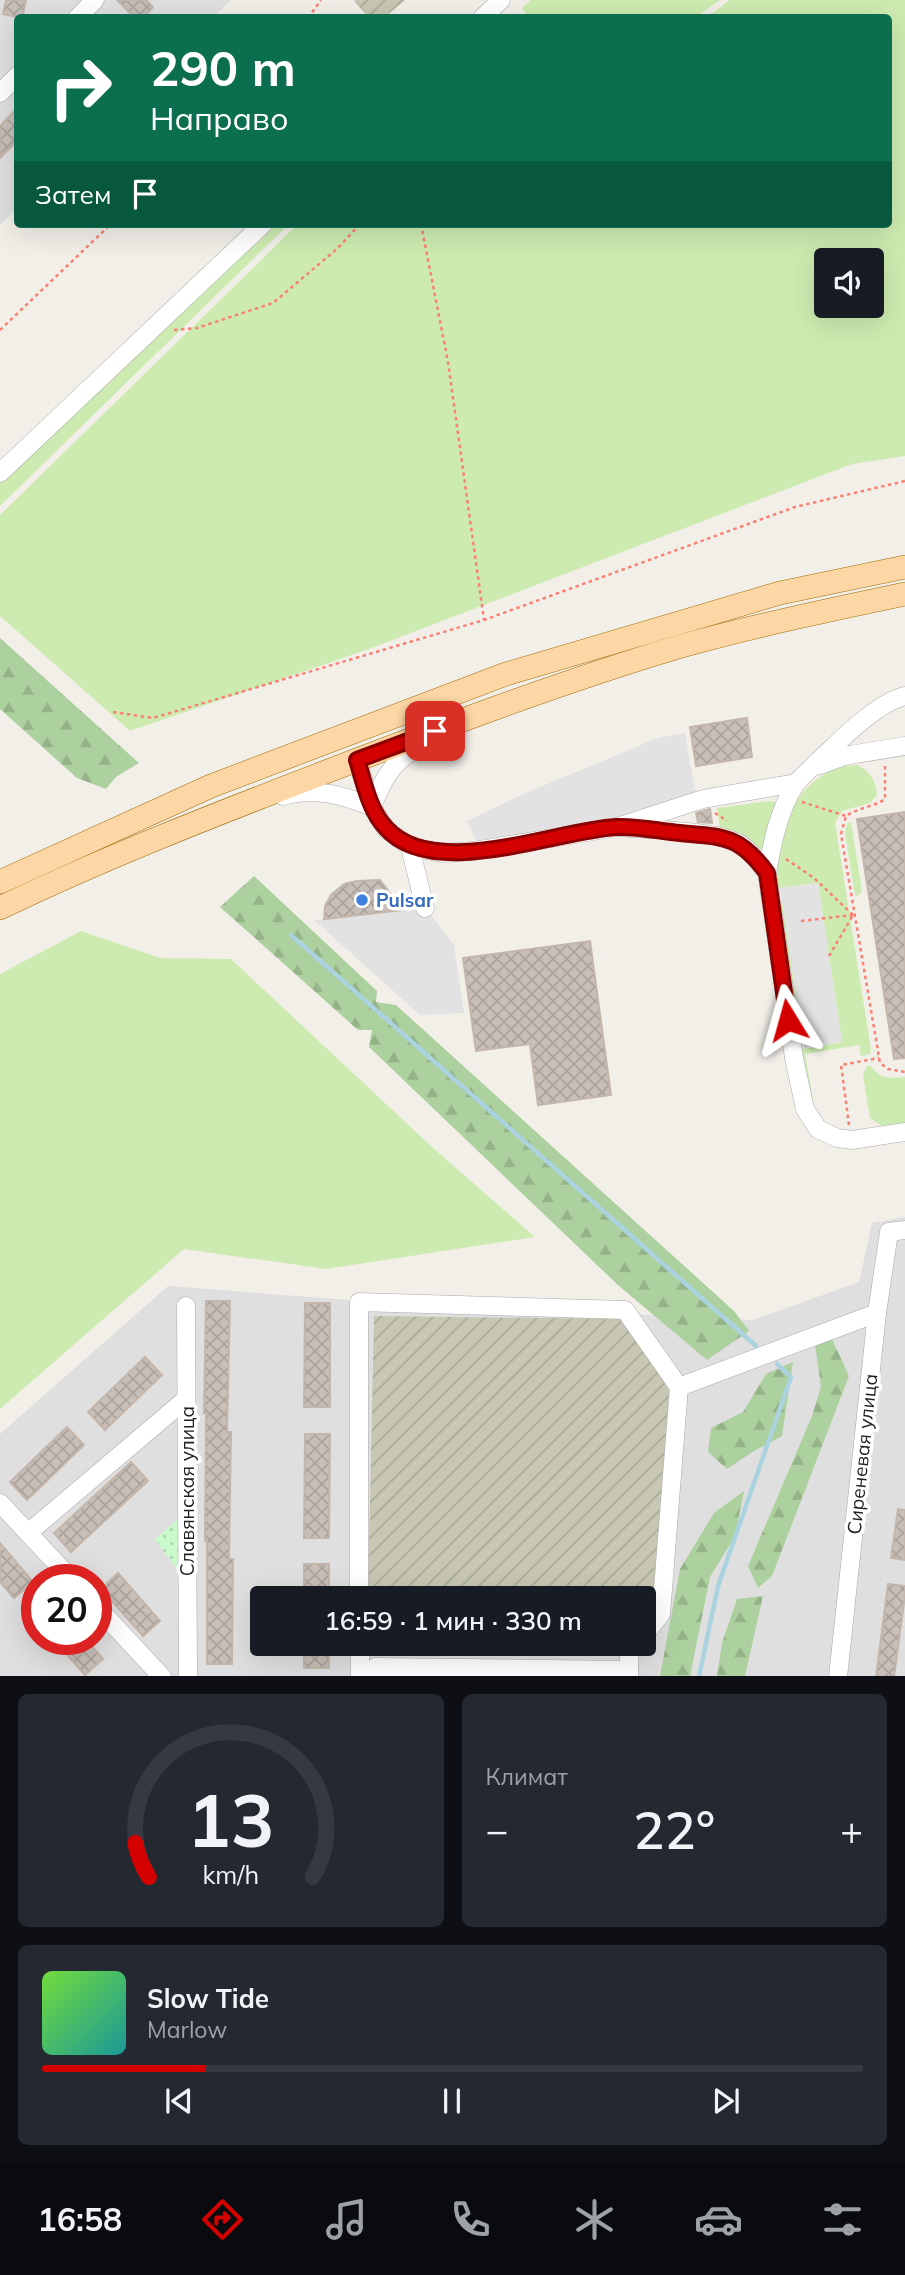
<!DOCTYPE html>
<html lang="ru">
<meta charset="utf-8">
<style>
:root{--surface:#171b24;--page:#242831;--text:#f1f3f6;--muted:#9ea1a6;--line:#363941;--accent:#d40000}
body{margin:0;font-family:Mulish,sans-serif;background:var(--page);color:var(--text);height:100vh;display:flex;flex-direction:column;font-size:26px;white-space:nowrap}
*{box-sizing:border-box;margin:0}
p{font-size:23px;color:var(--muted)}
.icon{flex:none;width:38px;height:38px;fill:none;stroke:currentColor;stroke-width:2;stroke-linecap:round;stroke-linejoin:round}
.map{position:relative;height:1676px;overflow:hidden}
.side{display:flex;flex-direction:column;gap:18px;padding:18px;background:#0d0f14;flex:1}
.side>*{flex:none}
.guide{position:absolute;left:14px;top:14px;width:878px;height:214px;border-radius:7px;box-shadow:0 7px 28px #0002;background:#0b6e4f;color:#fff;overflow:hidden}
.fabs{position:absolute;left:814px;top:248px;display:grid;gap:14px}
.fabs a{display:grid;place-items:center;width:70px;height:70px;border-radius:7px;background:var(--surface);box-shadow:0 7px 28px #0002;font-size:35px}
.speed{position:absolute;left:21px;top:1564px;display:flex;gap:14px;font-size:35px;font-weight:700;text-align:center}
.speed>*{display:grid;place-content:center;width:91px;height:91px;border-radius:50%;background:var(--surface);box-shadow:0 7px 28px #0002;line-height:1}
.speed .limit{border:10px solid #d22;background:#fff;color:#111}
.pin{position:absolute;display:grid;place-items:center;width:60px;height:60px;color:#fff;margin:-30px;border-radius:14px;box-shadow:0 4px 10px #0006}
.me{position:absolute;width:77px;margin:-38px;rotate:352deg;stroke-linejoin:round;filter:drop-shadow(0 0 5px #0008)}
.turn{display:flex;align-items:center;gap:24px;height:147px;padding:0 21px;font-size:32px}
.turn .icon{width:91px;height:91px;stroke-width:2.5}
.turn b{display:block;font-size:49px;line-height:60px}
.then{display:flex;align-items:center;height:66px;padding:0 21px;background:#0003;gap:14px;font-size:26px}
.big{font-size:52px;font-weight:600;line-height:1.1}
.side .tile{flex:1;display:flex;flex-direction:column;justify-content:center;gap:10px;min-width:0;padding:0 24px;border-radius:10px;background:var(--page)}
.side .dial{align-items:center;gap:0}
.dial svg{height:182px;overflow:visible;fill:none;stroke:var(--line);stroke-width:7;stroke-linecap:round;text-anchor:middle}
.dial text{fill:var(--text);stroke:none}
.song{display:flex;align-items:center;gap:21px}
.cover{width:84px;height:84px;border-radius:10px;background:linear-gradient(135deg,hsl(100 70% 55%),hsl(180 70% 35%))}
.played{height:7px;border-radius:4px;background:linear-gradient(90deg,var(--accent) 20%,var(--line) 20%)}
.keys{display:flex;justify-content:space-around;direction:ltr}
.heat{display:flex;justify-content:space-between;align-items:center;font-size:38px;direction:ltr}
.side .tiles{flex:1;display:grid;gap:18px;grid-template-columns:1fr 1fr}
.tile:last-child{grid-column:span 2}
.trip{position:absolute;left:250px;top:1586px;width:406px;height:70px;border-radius:7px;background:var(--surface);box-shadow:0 7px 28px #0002;font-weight:600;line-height:70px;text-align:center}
.menu{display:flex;height:112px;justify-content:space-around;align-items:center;background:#090b0e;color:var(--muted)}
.menu .icon{width:49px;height:49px}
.menu .current{color:var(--accent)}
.menu b{font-size:32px;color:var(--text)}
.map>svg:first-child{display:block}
.residential{fill:#e0dfdf;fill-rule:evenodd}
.construction{fill:url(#construction-furrows)}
.grass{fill:#cdebb0;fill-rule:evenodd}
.forest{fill:url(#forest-firs)}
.park{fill:url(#park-dots)}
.parking{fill:#e2e2e2}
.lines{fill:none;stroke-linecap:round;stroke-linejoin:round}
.stream{stroke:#aad3df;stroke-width:4.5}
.building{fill:url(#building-cross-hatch);stroke:#c4b6ab;stroke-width:2}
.minor-casing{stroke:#a9a9a9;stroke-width:19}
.major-casing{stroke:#a06b00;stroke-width:24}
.path{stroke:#fa8072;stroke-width:2.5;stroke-dasharray:3.5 3.5;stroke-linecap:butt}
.minor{stroke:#fff;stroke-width:18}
.major{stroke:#fcd6a4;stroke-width:23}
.route-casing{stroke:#8a0000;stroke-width:18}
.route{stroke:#d40000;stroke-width:12}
.shop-dot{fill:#3f7fe0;stroke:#fff;stroke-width:2.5}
.labels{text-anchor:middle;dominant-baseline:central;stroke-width:7;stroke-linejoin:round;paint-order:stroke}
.shop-label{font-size:19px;font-weight:bold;fill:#366cbe;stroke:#fff;text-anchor:start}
.street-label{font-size:19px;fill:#222;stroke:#fff}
</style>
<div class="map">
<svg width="905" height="1677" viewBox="0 0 905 1677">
<defs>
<pattern id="construction-furrows" width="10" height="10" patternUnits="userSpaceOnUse" patternTransform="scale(1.75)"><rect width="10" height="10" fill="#c7c7b4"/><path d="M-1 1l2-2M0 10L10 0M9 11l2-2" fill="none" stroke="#abab9a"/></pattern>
<pattern id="forest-firs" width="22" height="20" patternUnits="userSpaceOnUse" patternTransform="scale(1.75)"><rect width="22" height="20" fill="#add19e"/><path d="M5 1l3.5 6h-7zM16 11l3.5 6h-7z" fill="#95b388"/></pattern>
<pattern id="park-dots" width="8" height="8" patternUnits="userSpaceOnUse" patternTransform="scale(1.75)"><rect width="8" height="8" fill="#c8facc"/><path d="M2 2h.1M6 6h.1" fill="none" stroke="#acd6af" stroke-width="1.8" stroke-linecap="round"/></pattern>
<pattern id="building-cross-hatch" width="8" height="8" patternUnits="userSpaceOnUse" patternTransform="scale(1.75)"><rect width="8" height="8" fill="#c7bfb8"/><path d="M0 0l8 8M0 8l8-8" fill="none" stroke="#aba49e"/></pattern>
</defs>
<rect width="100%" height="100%" fill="#f2efe9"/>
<!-- residential -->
<g class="residential">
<polygon points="0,0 231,0 213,17 18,18 17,208 0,225"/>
<path d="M905,1217V1676H0V1434L168,1286L349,1300L753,1320L859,1282L872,1223ZM37,1580H96V1640H37ZM262,1598H644V1643H262Z"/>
</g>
<!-- construction -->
<g class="construction">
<polygon points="356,0 405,0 385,17 369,18 354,1"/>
<polygon points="374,1316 622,1319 669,1390 656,1610 644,1626 644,1598 368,1598"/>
<polygon points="367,1643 630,1643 626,1648 367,1646"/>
</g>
<!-- grass -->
<g class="grass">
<polygon points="531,0 720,0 696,17 528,17 522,8"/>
<path d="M730,0H905V456L852,464L369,649L130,731L0,616V515L298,224H889V18L707,17ZM826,261H872V306H826Z"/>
<polygon points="277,224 289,224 0,506 0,482"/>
<path d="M857,765C870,771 876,780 877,795L870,803L842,811L835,823L871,1049L870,1054L861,1056L859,1045L805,1054L814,1105L812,1108L798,1050L842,1042L818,883L780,888L776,885C771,835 799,767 857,765Z"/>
<path d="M770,801L778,803L765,848L762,850C747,841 738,833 720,830L717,808Z"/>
<polygon points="851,822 862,891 857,897 855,895 845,834 847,824"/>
<polygon points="782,900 803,1039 800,1039 779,902"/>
<polygon points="81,931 160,958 231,959 432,1147 535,1237 326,1269 184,1249 0,1409 0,974"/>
<path d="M867,1066H871C881,1080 890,1078 905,1077V1125L883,1127L870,1118L863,1075Z"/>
</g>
<!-- forest -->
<g class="forest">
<polygon points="0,638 139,763 116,777 106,789 77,778 0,709"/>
<polygon points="254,876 377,991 376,1002 396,1005 734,1311 749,1331 707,1360 619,1286 369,1047 372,1030 358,1030 220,907"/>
<polygon points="831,1337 849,1376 772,1576 758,1588 748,1566 812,1416 821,1387 815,1344"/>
<polygon points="793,1362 782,1436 754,1451 727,1469 708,1452 711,1428 743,1412 766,1374"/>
<polygon points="744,1491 735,1536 710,1577 690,1676 660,1676 680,1569 714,1513"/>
<polygon points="763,1596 745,1676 717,1676 722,1643 737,1599"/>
</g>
<!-- park -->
<polygon class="park" points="178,1519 179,1572 155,1539"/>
<!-- parking -->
<g class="parking">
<polygon points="685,733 696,797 624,816 477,842 467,821 521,795 658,738"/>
<polygon points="818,883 842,1042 804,1048 780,888"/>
<polygon points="425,908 454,945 464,1013 420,1015 314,920"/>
<polygon points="367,1646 626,1648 625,1666 367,1664"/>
</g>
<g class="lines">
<!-- stream -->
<g class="stream">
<polyline points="291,935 756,1346"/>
<polyline points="699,1677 718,1586 791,1377 777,1364"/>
</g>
</g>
<!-- building -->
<g class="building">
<polygon points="6,0 26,0 22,18 3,14"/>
<polygon points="117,0 146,0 153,7 143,18 135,18"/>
<polygon points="18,107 18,140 0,158 0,126"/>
<polygon points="747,718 752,757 696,766 690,727"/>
<polygon points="710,809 712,823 698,822 696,813"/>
<polygon points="905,812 905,1058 894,1059 857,819"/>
<polygon points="380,880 403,910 324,919 325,906 331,895 344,884 357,881"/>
<polygon points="590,941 611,1095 538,1105 530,1044 476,1051 463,958"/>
<polygon points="206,1301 230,1301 227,1432 231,1432 229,1559 233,1559 232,1664 207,1664 207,1541 205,1541 206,1413 204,1413"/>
<polygon points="305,1303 330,1303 330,1407 304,1407"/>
<polygon points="145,1357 162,1375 105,1430 88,1412"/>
<polygon points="67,1427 84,1445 27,1500 10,1482"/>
<polygon points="305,1434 330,1434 329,1538 304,1538"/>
<polygon points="131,1462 148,1481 71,1552 54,1533"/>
<polygon points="898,1509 905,1510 905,1560 891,1558"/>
<polygon points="0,1543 33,1582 14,1598 0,1582"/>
<rect x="304" y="1564" width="25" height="34"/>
<polygon points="118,1573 160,1621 143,1636 101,1589"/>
<polygon points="888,1584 905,1586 905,1595 894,1677 876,1677"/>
<polygon points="54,1640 87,1640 103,1659 85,1675"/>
<rect x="304" y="1643" width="25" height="25"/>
</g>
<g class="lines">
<defs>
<g id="minor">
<polyline points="77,18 95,0"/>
<polyline points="482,18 501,0"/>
<polyline points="0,93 18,75"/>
<polyline points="0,473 263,224"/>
<polyline points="357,760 372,807 386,829 410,847 442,853 474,851 617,827"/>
<polyline points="820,765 844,756 905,746"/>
<path d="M796,783L703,799L617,827C643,829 716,831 736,842C749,848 758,861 767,873L794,1058L805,1109L818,1129L837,1138L852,1140L905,1132"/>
<path d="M283,796C314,787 343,795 372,807C385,772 397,757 431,740"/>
<polyline points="410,847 425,908"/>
<path d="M767,873C772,843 779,810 795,785C801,776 811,769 818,761C840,741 876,703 905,696"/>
<polyline points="186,1306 188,1677"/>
<polyline points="679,1387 877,1313"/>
<polyline points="0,1503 72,1580"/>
<polyline points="28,1533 186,1399"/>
<polyline points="359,1598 359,1302 625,1310 679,1387 661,1614 644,1635"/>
<polyline points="96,1606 162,1677"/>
<polyline points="360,1643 360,1677"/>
<polyline points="371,1677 376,1667 629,1670"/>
<polyline points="629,1677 629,1654 638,1643"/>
<polyline points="838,1677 877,1313 889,1232 905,1230"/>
</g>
<g id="major">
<polyline points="0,882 211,786 506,674 780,593 905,567"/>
<path d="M0,908C106,857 214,815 323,773C440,728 558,683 678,647C753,626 829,610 905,594"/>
</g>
</defs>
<!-- minor casing -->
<use href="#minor" class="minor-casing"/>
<!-- major casing -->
<use href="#major" class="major-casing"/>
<!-- path -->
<g class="path">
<polyline points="308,18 321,0"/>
<polyline points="421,224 448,362 484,620"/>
<polyline points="0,330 111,224"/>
<polyline points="174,330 197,328 273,303 338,248 360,224"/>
<polyline points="113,712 153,718 484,620 795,507 905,481"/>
<path d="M885,766V799C873,807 858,808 846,816L841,834L880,1063L888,1069L905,1072"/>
<polyline points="802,802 846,816"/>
<polyline points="715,813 727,821"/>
<polyline points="786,859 814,878 853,915"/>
<polyline points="801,921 853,915"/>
<polyline points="829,956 853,915"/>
<polyline points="849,1125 841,1065 879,1058"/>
</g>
<!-- minor -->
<use href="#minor" class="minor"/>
<!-- major -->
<use href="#major" class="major"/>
</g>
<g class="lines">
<defs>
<path id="route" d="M435,731L357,760C364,782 369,810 386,828C433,881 554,831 616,827C637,826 659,831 680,833C723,837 739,835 767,873L788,1020"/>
</defs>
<!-- route casing -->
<use href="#route" class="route-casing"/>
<!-- route -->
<use href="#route" class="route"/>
</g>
<!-- markers -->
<circle class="shop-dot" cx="362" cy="900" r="7"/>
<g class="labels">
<!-- shop labels -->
<g class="shop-label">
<text x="376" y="900">Pulsar</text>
</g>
<!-- street labels -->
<g class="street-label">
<text transform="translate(862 1454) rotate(-84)">Сиреневая улица</text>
<text transform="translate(187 1491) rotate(-90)">Славянская улица</text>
</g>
</g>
</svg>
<div class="fabs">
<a><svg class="icon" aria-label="sound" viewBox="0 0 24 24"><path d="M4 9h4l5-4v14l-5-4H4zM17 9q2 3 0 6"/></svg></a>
</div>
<div class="speed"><div class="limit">20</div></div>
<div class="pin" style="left:435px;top:731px;background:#d93025"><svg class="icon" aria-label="arrive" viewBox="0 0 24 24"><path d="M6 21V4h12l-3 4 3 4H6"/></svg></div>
<svg class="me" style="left:788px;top:1020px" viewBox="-20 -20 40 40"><path d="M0-17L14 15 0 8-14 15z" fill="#d40000" stroke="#fff" stroke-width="4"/></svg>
<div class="trip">16:59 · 1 мин · 330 m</div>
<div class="guide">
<div class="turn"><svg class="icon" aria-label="right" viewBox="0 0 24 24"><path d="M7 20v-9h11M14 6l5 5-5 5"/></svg><div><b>290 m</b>Направо</div></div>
<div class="then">Затем<svg class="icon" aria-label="arrive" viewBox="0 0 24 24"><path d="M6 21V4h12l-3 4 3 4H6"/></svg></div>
</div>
</div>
<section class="side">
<div class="tiles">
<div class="tile dial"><svg viewBox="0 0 100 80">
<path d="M14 69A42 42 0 1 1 86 69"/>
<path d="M14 69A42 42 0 0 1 8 54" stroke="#d40000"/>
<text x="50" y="56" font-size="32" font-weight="700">13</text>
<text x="50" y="72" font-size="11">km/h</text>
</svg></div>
<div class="tile"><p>Климат</p>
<div class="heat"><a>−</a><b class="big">22°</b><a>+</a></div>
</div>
<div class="tile">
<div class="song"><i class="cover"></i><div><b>Slow Tide</b><p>Marlow</p></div></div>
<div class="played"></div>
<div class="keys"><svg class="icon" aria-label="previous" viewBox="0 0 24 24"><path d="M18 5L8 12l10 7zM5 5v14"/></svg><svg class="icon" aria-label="pause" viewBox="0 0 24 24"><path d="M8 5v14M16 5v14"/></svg><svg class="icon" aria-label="next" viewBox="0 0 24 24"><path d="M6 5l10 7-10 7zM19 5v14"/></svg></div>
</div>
</div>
</section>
<nav class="menu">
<b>16:58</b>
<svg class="icon current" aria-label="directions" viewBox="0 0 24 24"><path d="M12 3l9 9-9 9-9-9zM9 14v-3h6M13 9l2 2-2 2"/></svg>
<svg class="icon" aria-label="music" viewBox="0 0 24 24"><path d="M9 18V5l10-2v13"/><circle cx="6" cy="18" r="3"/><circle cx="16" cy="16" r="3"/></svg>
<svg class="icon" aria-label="phone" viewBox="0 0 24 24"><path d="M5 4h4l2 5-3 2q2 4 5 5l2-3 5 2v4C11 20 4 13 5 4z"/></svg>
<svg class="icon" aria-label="climate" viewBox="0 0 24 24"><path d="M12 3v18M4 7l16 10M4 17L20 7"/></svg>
<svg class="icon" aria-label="car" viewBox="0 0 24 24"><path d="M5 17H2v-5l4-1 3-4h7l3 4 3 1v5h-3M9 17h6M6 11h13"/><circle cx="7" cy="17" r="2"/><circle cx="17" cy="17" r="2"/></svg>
<svg class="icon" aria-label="filters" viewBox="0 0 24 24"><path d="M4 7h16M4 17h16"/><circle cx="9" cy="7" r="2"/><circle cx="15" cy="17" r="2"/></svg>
</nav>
